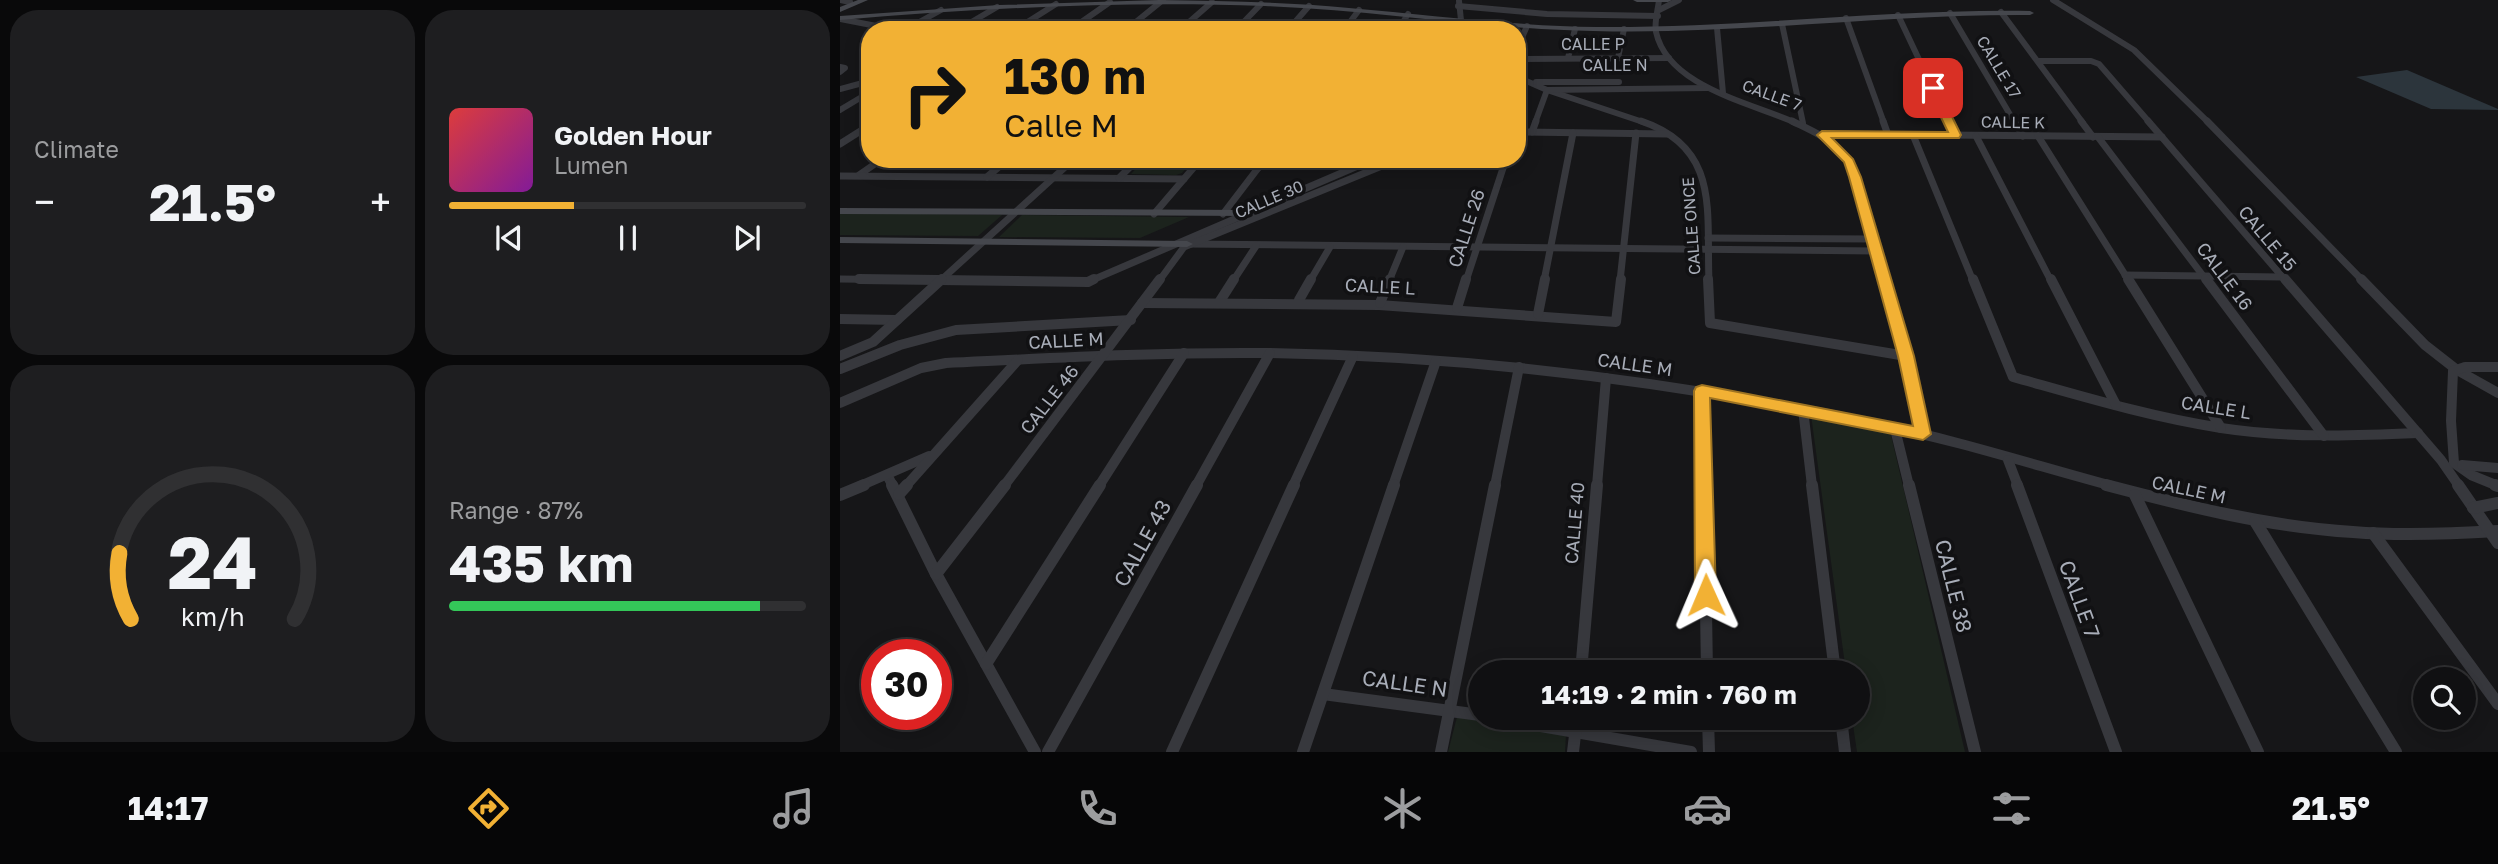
<!DOCTYPE html>
<meta charset="utf-8">
<style>
:root{--surface:#101012;--page:#1e1e20;--text:#f1f3f6;--muted:#9c9d9f;--line:#303032;--accent:#f2b134}
body{margin:0;font-family:"Golos Text",sans-serif;background:var(--page);color:var(--text);height:100vh;display:flex;flex-direction:column;font-size:26px;white-space:nowrap}
*{box-sizing:border-box;margin:0}
p{font-size:23px;color:var(--muted)}
.icon{flex:none;width:38px;height:38px;fill:none;stroke:currentColor;stroke-width:2;stroke-linecap:round;stroke-linejoin:round}
.map{position:relative;flex:1;overflow:hidden}
.drawer{display:flex;flex-direction:column;gap:10px;padding:10px;background:#09090a;width:840px}
.drawer>*{flex:none}
.banner{position:absolute;left:21px;top:21px;width:665px;height:147px;border-radius:28px;box-shadow:0 4px 18px #0003,0 0 0 2px var(--line);background:#f2b134;color:#111;overflow:hidden}
.fabs{position:absolute;left:1573px;top:667px;display:grid;gap:14px}
.fabs a{display:grid;place-items:center;width:63px;height:63px;border-radius:50%;background:var(--surface);box-shadow:0 4px 18px #0003,0 0 0 2px var(--line);font-size:35px}
.speed{position:absolute;left:21px;top:639px;display:flex;gap:14px;font-size:35px;font-weight:700;text-align:center}
.speed>*{display:grid;place-content:center;width:91px;height:91px;border-radius:50%;background:var(--surface);box-shadow:0 4px 18px #0003,0 0 0 2px var(--line);line-height:1}
.speed .limit{border:10px solid #d22;background:#fff;color:#111}
.pin{position:absolute;display:grid;place-items:center;width:60px;height:60px;color:#fff;margin:-30px;border-radius:14px;box-shadow:0 4px 10px #0006}
.me{position:absolute;width:77px;margin:-38px;rotate:359deg;stroke-linejoin:round;filter:drop-shadow(0 0 5px #0008)}
.turn{display:flex;align-items:center;gap:24px;height:147px;padding:0 28px;font-size:32px}
.turn .icon{width:91px;height:91px;stroke-width:2.5}
.turn b{display:block;font-size:49px;line-height:60px}
.big{font-size:52px;font-weight:700;line-height:1.1}
.drawer .card{flex:1;display:flex;flex-direction:column;justify-content:center;gap:10px;min-width:0;padding:0 24px;border-radius:28px;background:var(--page)}
.drawer .dial{align-items:center;gap:0}
.dial svg{height:182px;overflow:visible;fill:none;stroke:var(--line);stroke-width:7;stroke-linecap:round;text-anchor:middle}
.dial text{fill:var(--text);stroke:none}
.song{display:flex;align-items:center;gap:21px}
.cover{width:84px;height:84px;border-radius:10px;background:linear-gradient(135deg,hsl(0 70% 55%),hsl(290 70% 35%))}
.played{height:7px;border-radius:4px;background:linear-gradient(90deg,var(--accent) 35%,var(--line) 35%)}
.keys{display:flex;justify-content:space-around;direction:ltr}
.heat{display:flex;justify-content:space-between;align-items:center;font-size:38px;direction:ltr}
.charge{height:10px;border-radius:5px;background:linear-gradient(90deg,#34c759 87%,var(--line) 0)}
.drawer .tiles{flex:1;display:grid;gap:10px;grid-template-columns:repeat(2,1fr)}
.trip{position:absolute;left:628px;top:660px;width:402px;height:70px;border-radius:35px;background:var(--surface);box-shadow:0 4px 18px #0003,0 0 0 2px var(--line);font-weight:700;line-height:70px;text-align:center}
.dock{display:flex;height:112px;justify-content:space-around;align-items:center;background:#060607;color:var(--muted)}
.dock .icon{width:49px;height:49px}
.dock .on{color:var(--accent)}
.dock b{font-size:32px;color:var(--text)}
main{display:flex;flex:1;min-height:0}
.map>svg:first-child{display:block}
.green{fill:#1c231d}
.water{fill:#2c353c}
.lines{fill:none;stroke-linecap:round;stroke-linejoin:round}
.street-far3{stroke:#37383d;stroke-width:6}
.street-far2{stroke:#37383d;stroke-width:7}
.street-far1{stroke:#37383d;stroke-width:10}
.street{stroke:#37383d;stroke-width:12}
.secondary{fill:#45474d;fill-rule:evenodd}
.route{fill:#f2b134;stroke:#9d7322;stroke-width:2}
.labels{text-anchor:middle;dominant-baseline:central;stroke-width:7;stroke-linejoin:round;paint-order:stroke}
.far-street-label{font-size:16px;fill:#a8adb8;stroke:#111113}
.street-label{font-size:18px;fill:#a8adb8;stroke:#111113}
.near-street-label{font-size:21px;fill:#a8adb8;stroke:#111113}
</style>
<main>
<section class="drawer">
<div class="tiles">
<div class="card"><p>Climate</p>
<div class="heat"><a>−</a><b class="big">21.5°</b><a>+</a></div>
</div>
<div class="card">
<div class="song"><i class="cover"></i><div><b>Golden Hour</b><p>Lumen</p></div></div>
<div class="played"></div>
<div class="keys"><svg class="icon" aria-label="previous" viewBox="0 0 24 24"><path d="M18 5L8 12l10 7zM5 5v14"/></svg><svg class="icon" aria-label="pause" viewBox="0 0 24 24"><path d="M8 5v14M16 5v14"/></svg><svg class="icon" aria-label="next" viewBox="0 0 24 24"><path d="M6 5l10 7-10 7zM19 5v14"/></svg></div>
</div>
<div class="card dial"><svg viewBox="0 0 100 80">
<path d="M14 69A42 42 0 1 1 86 69"/>
<path d="M14 69A42 42 0 0 1 9 40" stroke="#f2b134"/>
<text x="50" y="56" font-size="32" font-weight="700">24</text>
<text x="50" y="72" font-size="11">km/h</text>
</svg></div>
<div class="card"><p>Range · 87%</p><b class="big">435 km</b><div class="charge"></div></div>
</div>
</section>
<div class="map">
<svg width="1658" height="752" viewBox="0 0 1658 752">
<rect width="100%" height="100%" fill="#161618"/>
<!-- green -->
<g class="green">
<polygon points="305,159 354,159 342,173 336,175 291,174"/>
<polygon points="0,213 162,215 138,236 0,235"/>
<polygon points="182,215 349,217 300,238 159,237"/>
<polygon points="971,415 1050,431 1125,752 1017,752 1012,718 1018,718 1018,672 1006,672"/>
<polygon points="617,717 726,735 725,752 608,752"/>
</g>
<!-- water -->
<polygon class="water" points="1567,70 1658,109 1658,110 1591,109 1516,77"/>
<g class="lines">
<!-- street-far3 -->
<g class="street-far3">
<polyline points="0,0 10,2"/>
<path d="M819,0C818,10 814,22 816,32C828,87 912,103 956,123"/>
<polyline points="1213,0 1294,50 1369,123"/>
<polyline points="619,1 622,30"/>
<polyline points="618,6 707,14 818,16"/>
<polyline points="819,10 839,0"/>
<polyline points="1161,12 1243,123"/>
<polyline points="1110,13 1175,123"/>
<polyline points="1058,15 1109,123"/>
<polyline points="1006,18 1044,123"/>
<polyline points="0,19 57,30"/>
<polyline points="942,24 963,123"/>
<polyline points="877,28 883,93"/>
<polyline points="65,30 101,10"/>
<polyline points="118,30 157,7"/>
<polyline points="175,30 216,4"/>
<polyline points="230,30 270,2"/>
<polyline points="286,30 323,0"/>
<polyline points="340,30 372,2"/>
<polyline points="396,30 421,4"/>
<polyline points="448,30 469,6"/>
<polyline points="504,30 519,10"/>
<polyline points="558,30 568,14"/>
<polyline points="677,49 687,26"/>
<polyline points="728,58 735,29"/>
<polyline points="778,58 784,29"/>
<polyline points="677,59 829,58"/>
<polyline points="1198,61 1251,61 1259,64 1310,123"/>
<polyline points="0,67 5,68 0,72"/>
<polyline points="677,77 707,90 806,123"/>
<polyline points="696,82 779,82"/>
<polyline points="0,89 30,81"/>
<polyline points="0,110 30,92"/>
<polyline points="695,123 707,90 868,88"/>
</g>
<!-- street-far2 -->
<g class="street-far2">
<path d="M801,121C881,148 866,212 869,281"/>
<path d="M952,121C968,129 985,136 999,149C1022,171 1035,248 1044,281"/>
<polyline points="1043,121 1048,135"/>
<polyline points="1108,121 1115,135"/>
<polyline points="1174,121 1183,136"/>
<polyline points="1241,121 1253,137"/>
<polyline points="1308,121 1446,281"/>
<polyline points="1367,121 1523,281"/>
<polyline points="677,132 827,134"/>
<polyline points="692,132 696,121"/>
<polyline points="982,134 1322,137"/>
<polyline points="1073,135 1133,281"/>
<polyline points="1136,136 1211,281"/>
<polyline points="1198,136 1289,281"/>
<polyline points="1258,137 1367,281"/>
<polyline points="0,144 30,125"/>
<polyline points="381,159 418,168"/>
<polyline points="19,175 42,159"/>
<polyline points="0,176 344,179"/>
<polyline points="147,177 168,159"/>
<polyline points="279,178 298,159"/>
<polyline points="314,214 361,159"/>
<polyline points="383,214 425,159"/>
<polyline points="868,238 1033,239"/>
<polyline points="347,244 1036,251"/>
<polyline points="1285,275 1441,277"/>
<polyline points="0,279 164,281"/>
<polyline points="100,281 234,159"/>
<polyline points="250,281 534,159"/>
<polyline points="319,281 344,247 559,159"/>
<polyline points="393,281 416,246"/>
<polyline points="470,281 490,247"/>
<polyline points="549,281 563,247"/>
<polyline points="626,281 666,159"/>
<polyline points="704,281 733,133"/>
<polyline points="780,281 796,133"/>
</g>
<!-- street-far1 -->
<g class="street-far1">
<polyline points="19,279 248,282 254,279"/>
<polyline points="868,279 870,323 1066,356"/>
<polyline points="1044,279 1083,434"/>
<path d="M1133,279L1173,377C1241,396 1310,417 1381,428C1446,438 1512,436 1578,433"/>
<polyline points="1211,279 1276,405"/>
<polyline points="1288,279 1381,428"/>
<polyline points="1366,279 1484,436"/>
<polyline points="1445,279 1601,460 1619,486"/>
<polyline points="1521,279 1585,345 1617,370 1658,393"/>
<polyline points="459,300 471,279"/>
<polyline points="380,301 394,279"/>
<polyline points="302,303 539,305 776,322 781,279"/>
<polyline points="540,303 550,279"/>
<polyline points="617,308 626,279"/>
<polyline points="698,314 705,279"/>
<polyline points="0,319 57,320"/>
<polyline points="0,356 33,342 102,279"/>
<polyline points="1658,367 1625,367 1613,371 1611,421 1614,463 1631,475 1658,486"/>
<polyline points="0,369 60,345 116,330 291,320"/>
<polyline points="862,391 864,486"/>
<path d="M0,403L81,368L106,363C213,358 319,352 426,353C631,356 836,382 1037,424C1116,440 1194,465 1272,486"/>
<polyline points="963,409 972,486"/>
<polyline points="1055,429 1069,486"/>
<polyline points="1168,460 1178,486"/>
<polyline points="1622,465 1658,468"/>
<polyline points="47,475 53,486"/>
<polyline points="20,486 89,456"/>
<polyline points="66,486 178,360"/>
<polyline points="164,486 320,279"/>
<polyline points="259,486 344,353"/>
<polyline points="356,486 430,353"/>
<polyline points="453,486 513,356"/>
<polyline points="553,486 596,361"/>
<polyline points="655,486 679,367"/>
<polyline points="757,486 766,378"/>
</g>
<!-- street -->
<g class="street">
<polyline points="52,485 96,574 195,752"/>
<polyline points="864,485 867,672"/>
<polyline points="972,485 995,672"/>
<polyline points="1069,485 1135,752"/>
<polyline points="1177,485 1276,752"/>
<path d="M1266,485C1346,506 1429,527 1513,532C1562,536 1609,534 1658,531"/>
<polyline points="1618,485 1658,543"/>
<polyline points="1655,485 1658,486"/>
<polyline points="59,494 67,485"/>
<polyline points="0,495 24,485"/>
<polyline points="1295,495 1418,752"/>
<polyline points="1633,508 1658,503"/>
<polyline points="1415,521 1556,752"/>
<polyline points="1533,533 1658,704"/>
<polyline points="96,574 165,485"/>
<polyline points="146,664 260,485"/>
<polyline points="741,672 757,485"/>
<polyline points="483,694 640,715"/>
<polyline points="654,718 851,752"/>
<polyline points="868,718 869,752"/>
<polyline points="1001,718 1005,752"/>
<polyline points="208,752 357,485"/>
<polyline points="332,752 454,485"/>
<polyline points="463,752 554,485"/>
<polyline points="601,752 655,485"/>
<polyline points="733,752 737,718"/>
</g>
<!-- secondary -->
<g class="secondary">
<polygon points="18,0 28,0 0,12 0,7"/>
<path d="M319,0C383,1 446,2 509,8C591,15 674,26 757,27C902,28 1045,9 1190,11L1194,13L1190,15C1044,14 899,35 753,31C643,29 535,10 425,6C283,1 141,8 0,20V16L159,5Z"/>
<polygon points="793,0 832,0 828,2 797,2"/>
<polygon points="0,208 410,210 416,213 410,216 0,214"/>
<polygon points="0,237 347,241 353,244 347,247 0,243"/>
</g>
</g>
<!-- route -->
<polygon class="route" points="1093,85 1098,88 1121,135 1119,138 992,138 1013,159 1021,177 1074,356 1091,434 1083,440 870,398 876,595 873,601 866,604 858,601 855,595 854,391 856,387 862,385 1073,426 1058,356 1009,177 1004,162 977,135 982,131 1108,132 1087,88"/>
<g class="labels">
<!-- far-street labels -->
<g class="far-street-label">
<text x="753" y="44">CALLE P</text>
<text x="775" y="65">CALLE N</text>
<text transform="translate(1159 67) rotate(59)">CALLE 17</text>
<text transform="translate(932 95) rotate(20)">CALLE 7</text>
<text transform="translate(1173 122) rotate(1)">CALLE K</text>
<text transform="translate(429 199) rotate(-23)">CALLE 30</text>
<text transform="translate(851 226) rotate(-94)">CALLE ONCE</text>
</g>
<!-- street labels -->
<g class="street-label">
<text transform="translate(626 228) rotate(-72)">CALLE 26</text>
<text transform="translate(1428 238) rotate(50)">CALLE 15</text>
<text transform="translate(1385 276) rotate(53)">CALLE 16</text>
<text transform="translate(540 286) rotate(3)">CALLE L</text>
<text transform="translate(226 340) rotate(-3)">CALLE M</text>
<text transform="translate(795 364) rotate(8)">CALLE M</text>
<text transform="translate(209 399) rotate(-52)">CALLE 46</text>
<text transform="translate(1376 407) rotate(9)">CALLE L</text>
<text transform="translate(1349 489) rotate(12)">CALLE M</text>
<text transform="translate(734 523) rotate(-85)">CALLE 40</text>
</g>
<!-- near-street labels -->
<g class="near-street-label">
<text transform="translate(302 543) rotate(-61)">CALLE 43</text>
<text transform="translate(1114 586) rotate(76)">CALLE 38</text>
<text transform="translate(1240 599) rotate(70)">CALLE 7</text>
<text transform="translate(565 683) rotate(8)">CALLE N</text>
</g>
</g>
</svg>
<div class="fabs">
<a><svg class="icon" aria-label="search" viewBox="0 0 24 24"><circle cx="10" cy="10" r="6"/><path d="M15 15l6 6"/></svg></a>
</div>
<div class="speed"><div class="limit">30</div></div>
<div class="pin" style="left:1093px;top:88px;background:#d93025"><svg class="icon" aria-label="arrive" viewBox="0 0 24 24"><path d="M6 21V4h12l-3 4 3 4H6"/></svg></div>
<svg class="me" style="left:866px;top:595px" viewBox="-20 -20 40 40"><path d="M0-17L14 15 0 8-14 15z" fill="#f2b134" stroke="#fff" stroke-width="4"/></svg>
<div class="trip">14:19 · 2 min · 760 m</div>
<div class="banner">
<div class="turn"><svg class="icon" aria-label="right" viewBox="0 0 24 24"><path d="M7 20v-9h11M14 6l5 5-5 5"/></svg><div><b>130 m</b>Calle M</div></div>
</div>
</div>
</main>
<nav class="dock">
<b>14:17</b>
<svg class="icon on" aria-label="directions" viewBox="0 0 24 24"><path d="M12 3l9 9-9 9-9-9zM9 14v-3h6M13 9l2 2-2 2"/></svg>
<svg class="icon" aria-label="music" viewBox="0 0 24 24"><path d="M9 18V5l10-2v13"/><circle cx="6" cy="18" r="3"/><circle cx="16" cy="16" r="3"/></svg>
<svg class="icon" aria-label="phone" viewBox="0 0 24 24"><path d="M5 4h4l2 5-3 2q2 4 5 5l2-3 5 2v4C11 20 4 13 5 4z"/></svg>
<svg class="icon" aria-label="climate" viewBox="0 0 24 24"><path d="M12 3v18M4 7l16 10M4 17L20 7"/></svg>
<svg class="icon" aria-label="car" viewBox="0 0 24 24"><path d="M5 17H2v-5l4-1 3-4h7l3 4 3 1v5h-3M9 17h6M6 11h13"/><circle cx="7" cy="17" r="2"/><circle cx="17" cy="17" r="2"/></svg>
<svg class="icon" aria-label="filters" viewBox="0 0 24 24"><path d="M4 7h16M4 17h16"/><circle cx="9" cy="7" r="2"/><circle cx="15" cy="17" r="2"/></svg>
<b>21.5°</b>
</nav>
